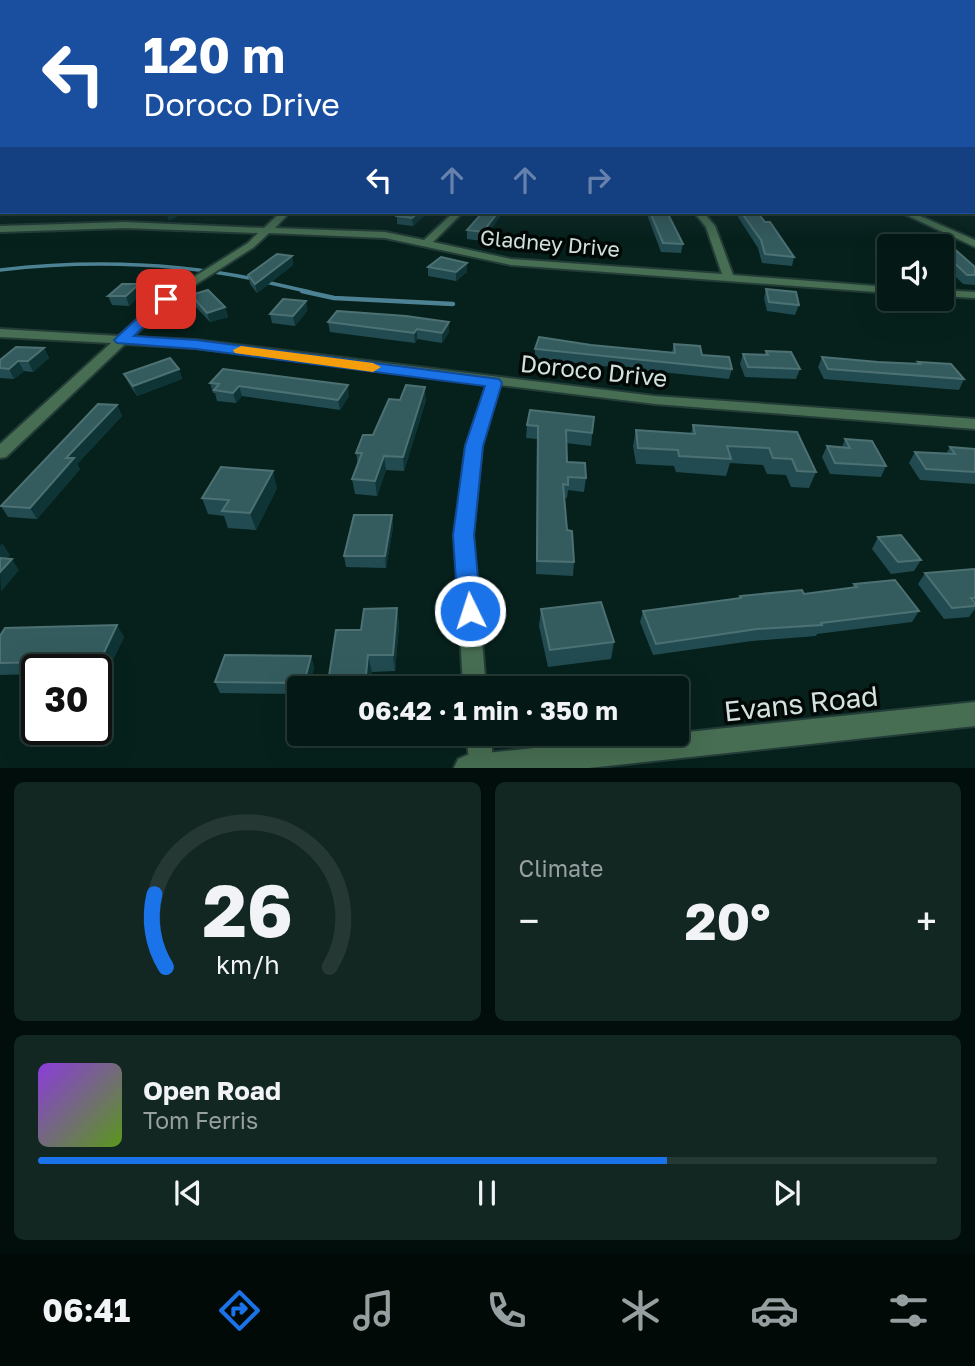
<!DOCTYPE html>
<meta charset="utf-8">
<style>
:root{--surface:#041915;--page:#122622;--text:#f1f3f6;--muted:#97a0a0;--line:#253834;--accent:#1a73e8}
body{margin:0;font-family:"Golos Text",sans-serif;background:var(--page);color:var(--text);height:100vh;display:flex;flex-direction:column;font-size:26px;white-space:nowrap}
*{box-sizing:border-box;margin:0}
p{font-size:23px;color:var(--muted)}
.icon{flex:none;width:38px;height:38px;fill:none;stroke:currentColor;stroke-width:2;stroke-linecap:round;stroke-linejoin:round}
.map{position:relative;height:768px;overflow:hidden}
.panel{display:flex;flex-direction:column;gap:14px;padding:14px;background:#020e0c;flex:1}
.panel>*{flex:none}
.banner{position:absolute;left:0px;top:0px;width:976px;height:214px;box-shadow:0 7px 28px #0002,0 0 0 2px var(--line);background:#1a4fa0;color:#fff;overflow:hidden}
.controls{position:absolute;left:877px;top:234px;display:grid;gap:14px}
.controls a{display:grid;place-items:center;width:77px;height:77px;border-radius:7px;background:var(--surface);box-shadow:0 7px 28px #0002,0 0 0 2px var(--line);font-size:35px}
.speed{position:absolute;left:21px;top:654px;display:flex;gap:14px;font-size:35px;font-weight:700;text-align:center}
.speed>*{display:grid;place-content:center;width:91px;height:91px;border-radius:50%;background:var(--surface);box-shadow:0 7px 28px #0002,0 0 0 2px var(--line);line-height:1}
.speed .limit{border:4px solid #111;border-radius:10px;background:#fff;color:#111}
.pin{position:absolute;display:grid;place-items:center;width:60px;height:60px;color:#fff;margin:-30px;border-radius:14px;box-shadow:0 4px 10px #0006}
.me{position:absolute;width:77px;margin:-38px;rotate:356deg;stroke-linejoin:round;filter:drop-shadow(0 0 5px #0008)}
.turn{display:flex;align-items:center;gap:24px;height:147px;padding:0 28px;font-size:32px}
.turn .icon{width:91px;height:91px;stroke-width:2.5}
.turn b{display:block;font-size:49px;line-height:60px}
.lanes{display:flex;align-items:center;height:66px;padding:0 28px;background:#0003;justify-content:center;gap:35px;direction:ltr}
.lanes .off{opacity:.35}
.big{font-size:52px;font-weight:700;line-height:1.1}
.panel .tile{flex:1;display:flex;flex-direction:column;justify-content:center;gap:10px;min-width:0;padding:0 24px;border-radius:10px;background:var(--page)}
.panel .dial{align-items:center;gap:0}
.dial svg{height:182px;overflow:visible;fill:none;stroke:var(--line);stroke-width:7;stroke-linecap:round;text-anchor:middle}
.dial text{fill:var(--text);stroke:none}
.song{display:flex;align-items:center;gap:21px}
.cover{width:84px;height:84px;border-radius:10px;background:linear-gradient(135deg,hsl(270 70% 55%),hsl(90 70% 35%))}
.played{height:7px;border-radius:4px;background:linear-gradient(90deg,var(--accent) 70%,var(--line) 70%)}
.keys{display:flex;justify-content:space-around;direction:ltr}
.heat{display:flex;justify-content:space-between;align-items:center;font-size:38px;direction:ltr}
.panel .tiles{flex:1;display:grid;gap:14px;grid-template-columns:1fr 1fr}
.tile:last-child{grid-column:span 2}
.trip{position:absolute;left:287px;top:676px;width:402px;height:70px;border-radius:7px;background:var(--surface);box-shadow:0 7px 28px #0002,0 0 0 2px var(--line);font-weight:700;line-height:70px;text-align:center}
.menu{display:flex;height:112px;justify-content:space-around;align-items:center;background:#020a08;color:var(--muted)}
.menu .icon{width:49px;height:49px}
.menu .active{color:var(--accent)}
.menu b{font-size:32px;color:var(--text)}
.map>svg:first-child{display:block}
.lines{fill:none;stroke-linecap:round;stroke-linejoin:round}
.stream-far1{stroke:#4d8194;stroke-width:3.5}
.stream{stroke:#4d8194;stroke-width:4.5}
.minor-casing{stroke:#233c37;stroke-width:4}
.tertiary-casing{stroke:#233c37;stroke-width:4}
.minor{fill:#476e52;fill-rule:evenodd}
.tertiary{fill:#476e52;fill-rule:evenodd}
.wall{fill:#214b50}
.shaded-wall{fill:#0e3435}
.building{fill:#345c5f;stroke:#4d7173;stroke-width:2}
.route{fill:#1a73e8;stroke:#114b97;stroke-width:2}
.slow{fill:#f59e0b}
.labels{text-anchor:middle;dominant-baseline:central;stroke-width:7;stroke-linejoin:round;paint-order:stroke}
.far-street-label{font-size:21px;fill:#d3e2de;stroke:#020806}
.street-label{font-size:24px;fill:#d3e2de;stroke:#020806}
.near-street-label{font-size:28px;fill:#d3e2de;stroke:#020806}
</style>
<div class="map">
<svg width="975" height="768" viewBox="0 0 975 768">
<rect width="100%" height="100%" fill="#06211c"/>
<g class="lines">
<!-- stream-far1 -->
<g class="stream-far1">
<path d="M0,270C86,260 169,262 254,279"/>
<polyline points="266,282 310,292"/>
</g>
<!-- stream -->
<polyline class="stream" points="302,291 334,298 453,304"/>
<defs>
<g id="minor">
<rect x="0" y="159" width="2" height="4"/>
<polygon points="281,212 290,212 275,228 385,232 424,240 454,212 463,212 433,242 511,259 722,274 706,227 694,212 703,212 715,226 733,275 889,287 889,293 511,265 385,238 269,233 254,247 170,301 133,337 196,340 655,396 975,419 975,429 655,404 500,385 482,446 473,535 486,688 463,688 455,535 466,446 487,384 196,348 125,344 6,457 0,458 0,444 111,343 0,337 0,329 119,336 162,297 248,243 258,233 125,228 0,232 0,226 125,222 264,228"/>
<polygon points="900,212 911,212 975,240 975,247"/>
<polygon points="942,290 975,292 975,298 942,296"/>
<polygon points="467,733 491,733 493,768 469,768"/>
</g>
<polygon id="tertiary" points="975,702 975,726 589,768 454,768 458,759 467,755"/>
</defs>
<!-- minor casing -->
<use href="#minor" class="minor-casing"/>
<!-- tertiary casing -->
<use href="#tertiary" class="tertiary-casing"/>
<!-- minor -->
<use href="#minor" class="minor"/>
<!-- tertiary -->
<use href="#tertiary" class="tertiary"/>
</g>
<!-- wall -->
<g class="wall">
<polygon points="86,212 103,212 102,213 87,213"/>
<polygon points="402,212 423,212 424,216 413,226 397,224 397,216"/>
<polygon points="483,212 503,212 483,241 467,239 467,230"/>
<polygon points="646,212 667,212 683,244 681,253 661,252"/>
<polygon points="739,212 757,212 794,257 792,266 762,263 758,248 738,217"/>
<polygon points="944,253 975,267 975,285 963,284 942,263 942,258"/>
<polygon points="292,256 293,265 257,293 250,284 248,275"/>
<polygon points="467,263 467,272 456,281 428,276 428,267"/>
<polygon points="139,284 142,293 129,306 112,305 108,296"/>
<polygon points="766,289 799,305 795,315 767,311 764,298"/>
<polygon points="191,295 225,307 228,317 210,322 194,305"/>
<polygon points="306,301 307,311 295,326 272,323 270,314"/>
<polygon points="328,322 449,332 442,343 417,339 415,343 330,332"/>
<polygon points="674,344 702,355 732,369 729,379 535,359 535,349 591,345 672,352"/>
<polygon points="44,348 49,358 33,372 24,371 14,379 0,378 0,360"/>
<polygon points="766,351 800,369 796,379 745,377 740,364 743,354 764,355"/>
<polygon points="822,357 878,362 917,364 918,362 964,379 959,390 824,379 818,367"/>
<polygon points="179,369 182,379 137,396 129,384 124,374"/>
<polygon points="210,383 349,396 340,410 242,396 236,403 217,401 215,393 213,393"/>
<polygon points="426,400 404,471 386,470 377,496 355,494 352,479 358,465 356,453 373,435"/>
<polygon points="117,405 122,416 77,464 80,469 37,519 8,517 1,506"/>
<polygon points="594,417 591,446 566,443 567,462 586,478 584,492 568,490 567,498 564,498 567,530 574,562 573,576 536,574 537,439 526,438 527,425"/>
<polygon points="693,425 797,432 816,472 809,488 791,487 786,475 767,474 763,465 730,463 726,476 676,472 674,466 636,464 633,446 636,430 691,434"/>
<polygon points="845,439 886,466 881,477 830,474 822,457 827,446 842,447"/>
<polygon points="950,447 975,449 975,484 920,480 909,463 915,452 946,454"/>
<polygon points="277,488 256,530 228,528 224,516 208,514 202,498"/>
<polygon points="392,515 393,527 386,568 346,567 344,556"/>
<polygon points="878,537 921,560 914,571 891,574 872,549"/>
<polygon points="975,570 975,609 969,617 944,619 918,584 925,573"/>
<polygon points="854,584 919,611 912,622 817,634 816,636 752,641 653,655 640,622 643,611 740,598 740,596 804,594 852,588"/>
<polygon points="397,608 399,625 395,671 372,672 370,688 332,688 329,676 361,630"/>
<polygon points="541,609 614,642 611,659 548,667 539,626"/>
<polygon points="0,636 124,637 107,672 96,672 96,670 37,670 37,674 0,675"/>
<polygon points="311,656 314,668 309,688 299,688 299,694 220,693 215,682"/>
</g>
<!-- shaded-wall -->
<g class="shaded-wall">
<polygon points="169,212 186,212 169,221 166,213"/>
<polygon points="419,212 423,212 424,216 413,226 412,218"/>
<polygon points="498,212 503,212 483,241 483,232"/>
<polygon points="292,256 293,265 257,293 255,284"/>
<polygon points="467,263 467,272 456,281 456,272"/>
<polygon points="139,284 142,293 129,306 126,296"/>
<polygon points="306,301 307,311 295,326 293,316"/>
<polygon points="225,307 228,317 210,322 207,313"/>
<polygon points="449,322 449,332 442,343 442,333"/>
<polygon points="417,329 417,339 415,343 414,333"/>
<polygon points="44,348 49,358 33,372 28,361"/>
<polygon points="18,361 24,371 14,379 9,369"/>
<polygon points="179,369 182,379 137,396 133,386"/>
<polygon points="348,385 349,396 340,410 338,400"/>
<polygon points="239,386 242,396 236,403 233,393"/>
<polygon points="425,387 426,400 404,471 403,457"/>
<polygon points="117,405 122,416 77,464 80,469 37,519 30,508 66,458"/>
<polygon points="384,456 386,470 377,496 375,481"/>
<polygon points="273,471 277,488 256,530 250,513"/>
<polygon points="392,515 393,527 386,568 385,556"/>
<polygon points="2,543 10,555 0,566 0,546"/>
<polygon points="12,559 19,570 1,592 0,572"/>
<polygon points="397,608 399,625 395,671 393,655"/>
<polygon points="117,625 124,637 107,672 100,661"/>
<polygon points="368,655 372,672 370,688 369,688 366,675"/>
<polygon points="311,656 314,668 309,688 305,688 304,683"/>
</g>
<!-- building -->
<g class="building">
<polygon points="402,212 419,212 412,218 397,216"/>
<polygon points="483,212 498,212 483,232 467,230"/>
<polygon points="650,212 667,212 683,244 663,243"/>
<polygon points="741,212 757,212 765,222 770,222 794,257 765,254 761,240"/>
<polygon points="951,246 975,267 975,275 967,275 944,253"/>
<polygon points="277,254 292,256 255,284 248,275"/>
<polygon points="441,257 467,263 456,272 428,267"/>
<polygon points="122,284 139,284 126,296 108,296"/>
<polygon points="766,289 796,292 799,305 769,302"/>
<polygon points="208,290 225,307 207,313 191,295"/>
<polygon points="283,299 306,301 293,316 270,314"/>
<polygon points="337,311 406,316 449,322 442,333 417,329 414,333 328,322"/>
<polygon points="539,337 591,345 675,353 674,344 700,346 702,355 729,357 732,369 535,349"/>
<polygon points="16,347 44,348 28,361 18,361 9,369 0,368 0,360"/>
<polygon points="766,351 791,352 800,369 748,367 743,354 768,355"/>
<polygon points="822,357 878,362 920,364 918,362 951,364 964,379 828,369"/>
<polygon points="170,358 179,369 133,386 124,374"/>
<polygon points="223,369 348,385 338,400 239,386 233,393 214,390 219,384 210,383"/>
<polygon points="406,385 425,387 403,457 384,456 375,481 352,479 362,453 356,453 363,435 373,435 389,399 400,400"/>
<polygon points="98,404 117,405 66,458 74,458 30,508 1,506"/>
<polygon points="530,410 594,417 592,433 566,430 567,462 585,463 586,478 568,477 568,485 563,484 567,530 572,531 574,562 537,561 538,426 527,425"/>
<polygon points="693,425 797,432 816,472 797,471 792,459 773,458 769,448 727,446 731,459 679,456 678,450 638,448 636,430 695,434"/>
<polygon points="845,439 872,441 886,466 835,463 827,446 850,448"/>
<polygon points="950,447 975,449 975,472 926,469 915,452 955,454"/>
<polygon points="221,467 273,471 250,513 222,511 229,500 202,498"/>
<polygon points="354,515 392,515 385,556 344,556"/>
<polygon points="901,535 921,560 898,562 878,537"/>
<polygon points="0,558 12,559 0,572"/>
<polygon points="974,569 975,570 975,598 971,598 975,603 975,606 952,608 925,573"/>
<polygon points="895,580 919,611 821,623 822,625 757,629 656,644 643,611 741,598 740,596 802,590 804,594 857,587 854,584"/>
<polygon points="601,602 614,642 550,650 541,609"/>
<polygon points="397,608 393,655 368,655 366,675 329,676 336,630 361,630 364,609"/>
<polygon points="117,625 100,661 0,663 0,636 5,628"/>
<polygon points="225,655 311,656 304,683 215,682"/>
</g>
<!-- sky -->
<linearGradient id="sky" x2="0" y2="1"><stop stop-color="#03120f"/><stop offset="0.55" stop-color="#2a434b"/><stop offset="1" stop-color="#2a434b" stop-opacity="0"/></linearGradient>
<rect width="975" height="240" fill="url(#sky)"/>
<!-- route -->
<polygon class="route" points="166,295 173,299 171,301 134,336 196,340 499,379 502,383 483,446 474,535 481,611 478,619 470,622 461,619 458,611 453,535 465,446 485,386 196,349 117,343 114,340 117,337 162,296"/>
<!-- slow -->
<polygon class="slow" points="241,346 373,363 381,367 373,372 235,353 233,350"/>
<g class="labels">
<!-- far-street labels -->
<g class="far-street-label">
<text transform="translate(550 243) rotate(5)">Gladney Drive</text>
</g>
<!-- street labels -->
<g class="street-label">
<text transform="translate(594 370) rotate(6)">Doroco Drive</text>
</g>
<!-- near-street labels -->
<g class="near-street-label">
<text transform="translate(801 703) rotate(-6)">Evans Road</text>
</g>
</g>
</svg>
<div class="controls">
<a><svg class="icon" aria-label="sound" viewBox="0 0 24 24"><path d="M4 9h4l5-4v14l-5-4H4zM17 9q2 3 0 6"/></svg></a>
</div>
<div class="speed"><div class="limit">30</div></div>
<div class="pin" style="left:166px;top:299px;background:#d93025"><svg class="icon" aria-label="arrive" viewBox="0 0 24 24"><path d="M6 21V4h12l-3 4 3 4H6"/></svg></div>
<svg class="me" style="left:470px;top:611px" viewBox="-20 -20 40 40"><circle r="17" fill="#1a73e8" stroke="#fff" stroke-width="3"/><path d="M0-11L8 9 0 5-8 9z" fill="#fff"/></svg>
<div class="trip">06:42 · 1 min · 350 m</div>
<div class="banner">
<div class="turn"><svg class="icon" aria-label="left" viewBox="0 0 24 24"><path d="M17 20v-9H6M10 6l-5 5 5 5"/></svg><div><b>120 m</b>Doroco Drive</div></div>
<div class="lanes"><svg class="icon" aria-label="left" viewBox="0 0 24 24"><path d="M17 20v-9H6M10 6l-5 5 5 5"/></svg><svg class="icon off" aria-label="ahead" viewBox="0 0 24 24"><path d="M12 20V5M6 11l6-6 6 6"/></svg><svg class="icon off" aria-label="ahead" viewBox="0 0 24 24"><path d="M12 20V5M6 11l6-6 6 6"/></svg><svg class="icon off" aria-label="right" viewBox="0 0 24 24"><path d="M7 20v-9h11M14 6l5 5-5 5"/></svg></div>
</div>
</div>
<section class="panel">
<div class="tiles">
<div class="tile dial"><svg viewBox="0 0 100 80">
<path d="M14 69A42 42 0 1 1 86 69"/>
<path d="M14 69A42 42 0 0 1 9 37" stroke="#1a73e8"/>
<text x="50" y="56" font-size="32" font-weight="700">26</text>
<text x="50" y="72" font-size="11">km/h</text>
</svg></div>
<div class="tile"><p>Climate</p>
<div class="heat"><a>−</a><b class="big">20°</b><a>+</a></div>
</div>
<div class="tile">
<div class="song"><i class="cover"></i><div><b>Open Road</b><p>Tom Ferris</p></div></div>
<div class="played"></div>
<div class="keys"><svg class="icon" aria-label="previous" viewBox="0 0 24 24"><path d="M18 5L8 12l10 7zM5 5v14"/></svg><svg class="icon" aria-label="pause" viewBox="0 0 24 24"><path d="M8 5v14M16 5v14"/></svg><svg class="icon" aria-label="next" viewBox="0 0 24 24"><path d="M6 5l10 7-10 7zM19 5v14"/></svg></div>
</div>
</div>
</section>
<nav class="menu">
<b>06:41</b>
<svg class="icon active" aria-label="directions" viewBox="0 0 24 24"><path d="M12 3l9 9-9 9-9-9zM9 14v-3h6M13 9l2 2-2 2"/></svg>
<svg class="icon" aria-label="music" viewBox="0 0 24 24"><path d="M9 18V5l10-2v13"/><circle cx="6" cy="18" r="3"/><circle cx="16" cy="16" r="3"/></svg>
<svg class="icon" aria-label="phone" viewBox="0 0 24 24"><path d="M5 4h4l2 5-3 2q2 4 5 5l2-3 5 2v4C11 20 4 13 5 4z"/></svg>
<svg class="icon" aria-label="climate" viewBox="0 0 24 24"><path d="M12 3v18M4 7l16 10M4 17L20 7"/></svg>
<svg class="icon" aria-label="car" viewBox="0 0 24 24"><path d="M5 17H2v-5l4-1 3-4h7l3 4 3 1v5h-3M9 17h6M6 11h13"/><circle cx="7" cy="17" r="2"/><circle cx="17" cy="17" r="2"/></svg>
<svg class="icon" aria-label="filters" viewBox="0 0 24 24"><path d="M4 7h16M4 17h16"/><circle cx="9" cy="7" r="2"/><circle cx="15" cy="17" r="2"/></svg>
</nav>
